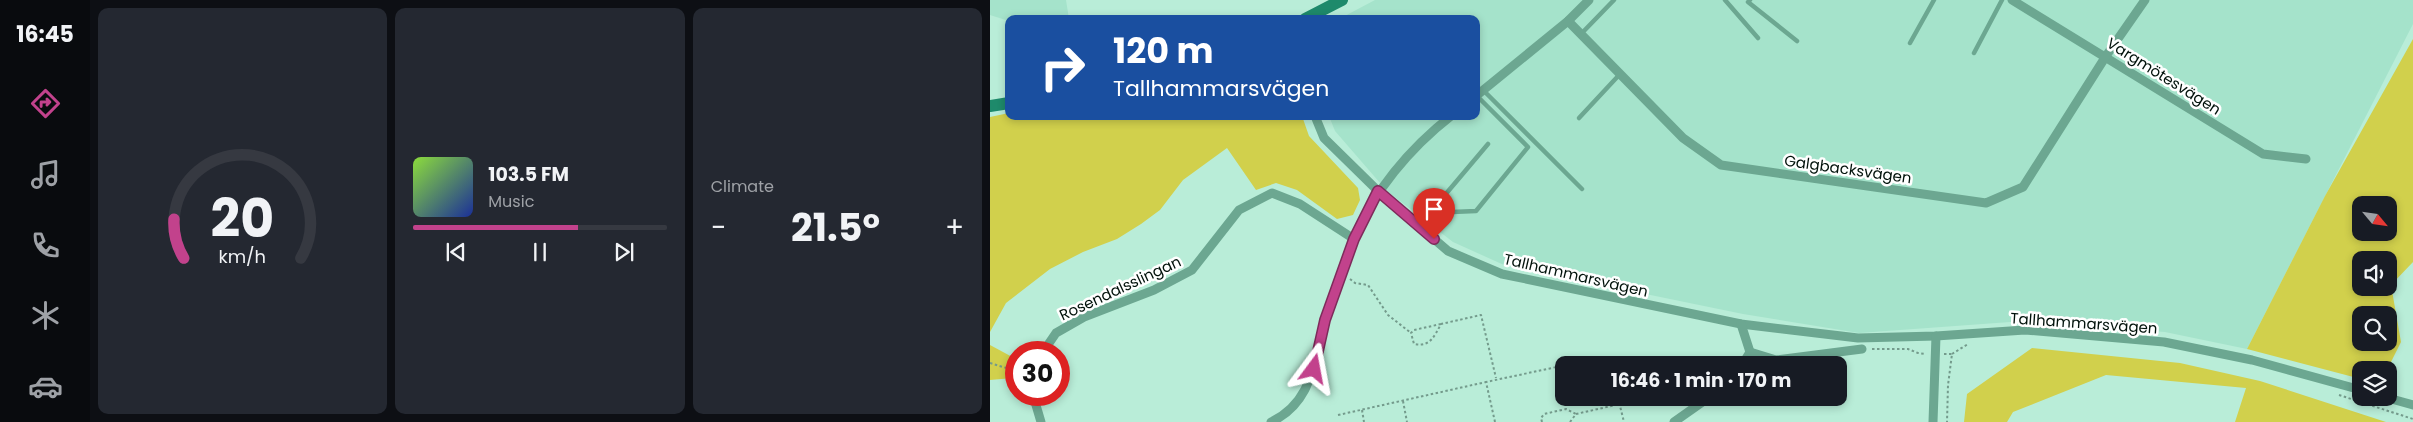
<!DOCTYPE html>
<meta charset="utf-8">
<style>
:root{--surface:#171b24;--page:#242831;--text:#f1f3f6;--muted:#9ea1a6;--line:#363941;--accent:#c2428c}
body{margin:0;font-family:Poppins,sans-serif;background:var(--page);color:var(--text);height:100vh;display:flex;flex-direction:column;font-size:19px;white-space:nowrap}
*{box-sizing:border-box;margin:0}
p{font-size:16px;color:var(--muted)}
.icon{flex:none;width:28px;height:28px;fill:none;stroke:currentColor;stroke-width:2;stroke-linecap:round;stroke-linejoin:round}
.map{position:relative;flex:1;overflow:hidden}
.sheet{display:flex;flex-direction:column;gap:8px;padding:8px;background:#0d0f14;width:900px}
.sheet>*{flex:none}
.hud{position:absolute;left:15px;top:15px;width:475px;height:105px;border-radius:10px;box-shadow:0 2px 8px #0003;background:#1a4fa0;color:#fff;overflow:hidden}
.needle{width:32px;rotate:119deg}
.buttons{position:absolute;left:1362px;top:196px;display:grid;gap:10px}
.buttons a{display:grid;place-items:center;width:45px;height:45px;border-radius:10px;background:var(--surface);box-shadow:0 2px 8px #0003;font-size:25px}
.speed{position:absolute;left:15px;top:341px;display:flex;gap:10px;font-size:25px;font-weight:700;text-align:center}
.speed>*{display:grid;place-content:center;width:65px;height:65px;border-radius:50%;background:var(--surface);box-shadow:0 2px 8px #0003;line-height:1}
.speed .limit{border:8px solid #d22;background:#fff;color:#111}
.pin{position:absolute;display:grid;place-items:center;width:42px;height:42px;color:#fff;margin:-51px -21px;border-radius:50% 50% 50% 0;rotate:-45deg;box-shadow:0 0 5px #0007}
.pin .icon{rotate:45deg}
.me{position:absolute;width:55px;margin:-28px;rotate:13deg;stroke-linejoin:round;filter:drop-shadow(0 0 4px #0008)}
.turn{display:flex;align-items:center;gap:18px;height:105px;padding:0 25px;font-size:22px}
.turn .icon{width:65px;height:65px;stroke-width:2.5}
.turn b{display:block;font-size:35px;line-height:42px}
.big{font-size:38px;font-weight:700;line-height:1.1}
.sheet .widget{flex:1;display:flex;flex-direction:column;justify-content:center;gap:8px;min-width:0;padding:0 18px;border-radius:10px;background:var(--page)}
.sheet .dial{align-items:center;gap:0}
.dial svg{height:130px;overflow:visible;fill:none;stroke:var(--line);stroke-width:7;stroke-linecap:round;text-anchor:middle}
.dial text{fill:var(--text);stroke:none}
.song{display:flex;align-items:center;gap:15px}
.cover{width:60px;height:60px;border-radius:8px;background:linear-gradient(135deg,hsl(90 70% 55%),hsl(230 70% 35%))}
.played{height:5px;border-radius:2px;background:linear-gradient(90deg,var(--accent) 65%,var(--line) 65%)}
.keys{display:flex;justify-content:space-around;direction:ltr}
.heat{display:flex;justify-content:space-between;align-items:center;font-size:28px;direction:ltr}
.sheet .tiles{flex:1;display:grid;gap:8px;grid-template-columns:repeat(3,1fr)}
.trip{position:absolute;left:565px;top:356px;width:292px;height:50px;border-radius:10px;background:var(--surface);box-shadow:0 2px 8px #0003;font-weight:700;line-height:50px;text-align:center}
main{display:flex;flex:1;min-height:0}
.menu{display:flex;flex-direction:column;width:90px;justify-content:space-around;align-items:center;background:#090b0e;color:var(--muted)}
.menu .icon{width:35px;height:35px}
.menu .selected{color:var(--accent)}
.menu b{font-size:22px;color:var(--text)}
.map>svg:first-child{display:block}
.built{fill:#a5e3cb}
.green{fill:#d1d04c;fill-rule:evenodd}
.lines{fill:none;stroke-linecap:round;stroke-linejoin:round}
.path{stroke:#749b8c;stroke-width:2;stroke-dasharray:2.5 2.5;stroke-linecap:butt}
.lane{stroke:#6ca791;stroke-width:4.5}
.street{stroke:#6ca791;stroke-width:9}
.secondary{stroke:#1e8a6b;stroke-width:12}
.route-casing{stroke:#7e2b5b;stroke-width:12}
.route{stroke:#c2428c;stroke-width:9}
.labels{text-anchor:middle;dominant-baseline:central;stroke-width:5;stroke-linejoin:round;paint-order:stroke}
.street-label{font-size:15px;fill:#00110a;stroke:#fff}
</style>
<main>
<nav class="menu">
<b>16:45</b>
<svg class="icon selected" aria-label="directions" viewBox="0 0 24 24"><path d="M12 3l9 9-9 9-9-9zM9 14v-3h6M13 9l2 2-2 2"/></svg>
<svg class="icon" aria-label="music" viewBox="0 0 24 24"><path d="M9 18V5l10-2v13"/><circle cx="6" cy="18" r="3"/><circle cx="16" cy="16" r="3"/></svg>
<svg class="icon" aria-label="phone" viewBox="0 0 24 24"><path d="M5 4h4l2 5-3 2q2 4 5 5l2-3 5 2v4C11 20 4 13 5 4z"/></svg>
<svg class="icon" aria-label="climate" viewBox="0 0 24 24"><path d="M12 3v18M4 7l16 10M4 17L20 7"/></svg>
<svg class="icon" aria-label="car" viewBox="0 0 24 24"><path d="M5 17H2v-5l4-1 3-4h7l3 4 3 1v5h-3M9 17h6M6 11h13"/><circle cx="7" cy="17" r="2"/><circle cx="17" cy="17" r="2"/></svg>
</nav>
<section class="sheet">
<div class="tiles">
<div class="widget dial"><svg viewBox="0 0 100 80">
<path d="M14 69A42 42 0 1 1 86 69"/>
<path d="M14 69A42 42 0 0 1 8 45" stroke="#c2428c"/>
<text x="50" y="56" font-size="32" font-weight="700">20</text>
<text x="50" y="72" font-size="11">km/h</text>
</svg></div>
<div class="widget">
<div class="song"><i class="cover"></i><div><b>103.5 FM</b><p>Music</p></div></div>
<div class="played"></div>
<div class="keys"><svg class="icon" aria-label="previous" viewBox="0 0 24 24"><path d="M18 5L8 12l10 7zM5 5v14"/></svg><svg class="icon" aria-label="pause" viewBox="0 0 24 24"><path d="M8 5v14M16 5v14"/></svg><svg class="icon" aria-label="next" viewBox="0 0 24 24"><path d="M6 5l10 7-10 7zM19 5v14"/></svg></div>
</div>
<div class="widget"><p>Climate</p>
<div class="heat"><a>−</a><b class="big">21.5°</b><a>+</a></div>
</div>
</div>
</section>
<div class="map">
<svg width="1423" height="422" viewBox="0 0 1423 422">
<rect width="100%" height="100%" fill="#b9edd8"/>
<!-- built -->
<g class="built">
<polygon points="0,0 76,0 79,19 19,19 19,21 0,15"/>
<polygon points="385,0 1423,0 1423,24 1257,349 1175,332 1034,321 869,333 753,314 514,265 463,242 397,191 345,131 339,116 486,116 486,19 349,19"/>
</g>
<!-- green -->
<g class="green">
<path d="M1423,39V262L1401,285L1411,342L1397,370H1371V379L1257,349L1335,196ZM1371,205H1399V232H1371ZM1371,260H1399V288H1371ZM1371,315H1399V342H1371Z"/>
<polygon points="19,113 19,116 312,116 319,136 368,188 370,200 363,215 347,219 307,190 286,183 266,190 237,148 193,180 170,210 151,224 127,239 93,252 60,269 16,303 0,332 0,117"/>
<polygon points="0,345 26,359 26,374 23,378 0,380"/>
<polygon points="1042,348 1190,363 1270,381 1396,422 1245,422 1256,388 1116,375 1023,412 1017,422 974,422 977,394"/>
</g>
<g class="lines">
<!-- path -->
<g class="path">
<polyline points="360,279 365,283 378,285 398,315 421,333"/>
<path d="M451,324L424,330L421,333L424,344C440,347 444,337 451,324L491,315L506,378"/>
<polyline points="882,349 918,349 928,353 936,354"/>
<polyline points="954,354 962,354 958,385 957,422"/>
<polyline points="962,354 978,344"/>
<polyline points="0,363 26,371"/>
<polyline points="676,365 681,364"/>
<polyline points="1349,395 1423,419"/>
<polyline points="628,398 634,422"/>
<polyline points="413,401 417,422"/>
<polyline points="372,410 374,422"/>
<polyline points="348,415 496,382"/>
<polyline points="505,422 496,382 604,359 615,365"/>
<polyline points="552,422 551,418 554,414 576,409 586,414"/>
<polyline points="580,422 586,414 630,404"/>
</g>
<!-- lane -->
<g class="lane">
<polyline points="735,0 768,38"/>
<polyline points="760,0 758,2 807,41"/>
<polyline points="591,34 624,0"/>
<polyline points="920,43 944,0"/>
<polyline points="984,53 1012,0"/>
<polyline points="494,91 592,189"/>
<polyline points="487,96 538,147 486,211 462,212 449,202 498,144"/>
<polyline points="589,118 630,74"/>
</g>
<!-- street -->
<g class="street">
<polyline points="1022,0 1273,154 1316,159"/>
<polyline points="578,21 693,138 731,165 996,203 1033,187 1116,56 1155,0"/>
<polyline points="486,96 578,21 599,0"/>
<polyline points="325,116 334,138 388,191 458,251 512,274 751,324 868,338 946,336 1035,330 1174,342 1262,360 1371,390"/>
<polyline points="751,324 760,352 752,365"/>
<polyline points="53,352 66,333 94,317 164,290 202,270 249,210 282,193 310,204 364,239"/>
<polyline points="760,352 786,360 872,349"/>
<polyline points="43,395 51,422"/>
<polyline points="1398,398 1423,405"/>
<path d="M281,422C324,402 323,360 336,319C344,293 353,266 363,240C383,192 420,148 461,116"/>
<polyline points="684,422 718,398"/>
<polyline points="943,422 946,336"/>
</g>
<!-- secondary -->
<g class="secondary">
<polyline points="315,19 352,0"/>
<polyline points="0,106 19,103"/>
</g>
</g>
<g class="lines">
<defs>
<polyline id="route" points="324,369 335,320 364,239 388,191 444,239"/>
</defs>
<!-- route casing -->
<use href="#route" class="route-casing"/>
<!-- route -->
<use href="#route" class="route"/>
</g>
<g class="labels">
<!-- street labels -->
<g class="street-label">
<text transform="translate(1174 76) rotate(32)">Vargmötesvägen</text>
<text transform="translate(858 169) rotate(8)">Galgbacksvägen</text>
<text transform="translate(586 275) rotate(13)">Tallhammarsvägen</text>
<text transform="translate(130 288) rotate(-25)">Rosendalsslingan</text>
<text transform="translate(1094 323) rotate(4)">Tallhammarsvägen</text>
</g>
</g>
</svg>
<div class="buttons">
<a><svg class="needle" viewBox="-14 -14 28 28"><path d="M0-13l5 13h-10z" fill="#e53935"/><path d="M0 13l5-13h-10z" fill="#9ea1a6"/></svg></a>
<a><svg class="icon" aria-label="sound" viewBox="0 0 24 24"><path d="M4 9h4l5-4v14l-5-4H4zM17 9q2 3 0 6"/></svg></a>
<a><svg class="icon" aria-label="search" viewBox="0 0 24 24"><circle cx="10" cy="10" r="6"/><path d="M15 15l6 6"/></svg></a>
<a><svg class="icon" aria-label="layers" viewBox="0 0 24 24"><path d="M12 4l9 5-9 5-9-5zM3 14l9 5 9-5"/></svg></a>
</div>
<div class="speed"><div class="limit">30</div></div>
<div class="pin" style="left:444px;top:239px;background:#d93025"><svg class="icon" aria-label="arrive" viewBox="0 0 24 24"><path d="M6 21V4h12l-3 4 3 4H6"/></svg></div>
<svg class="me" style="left:324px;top:369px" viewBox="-20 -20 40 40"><path d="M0-17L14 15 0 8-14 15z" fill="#c2428c" stroke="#fff" stroke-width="4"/></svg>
<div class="trip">16:46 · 1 min · 170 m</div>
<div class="hud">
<div class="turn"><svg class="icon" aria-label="right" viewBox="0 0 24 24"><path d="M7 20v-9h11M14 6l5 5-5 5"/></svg><div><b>120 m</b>Tallhammarsvägen</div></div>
</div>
</div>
</main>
